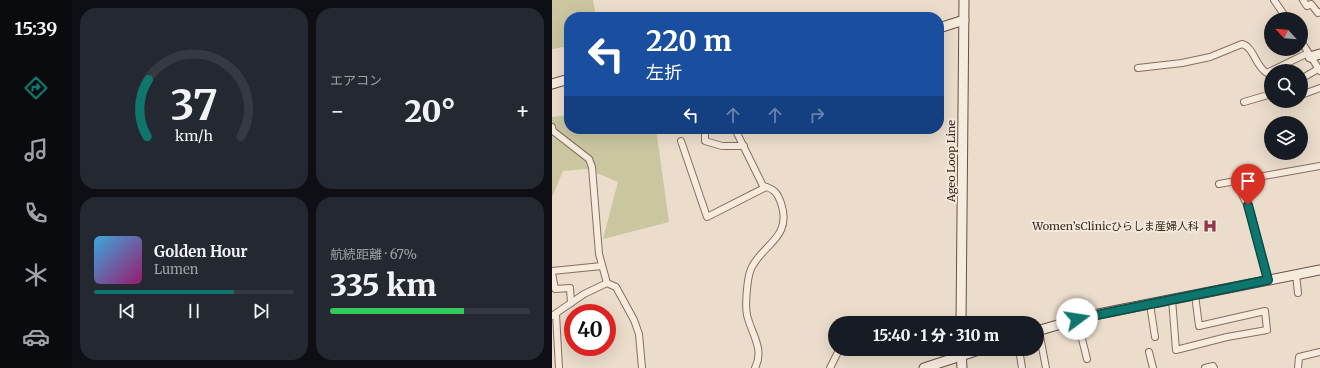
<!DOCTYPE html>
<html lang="ja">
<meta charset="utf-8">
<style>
:root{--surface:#171b24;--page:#242831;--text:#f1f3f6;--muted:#9ea1a6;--line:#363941;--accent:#0f766e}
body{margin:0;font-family:Merriweather,"Noto Sans JP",serif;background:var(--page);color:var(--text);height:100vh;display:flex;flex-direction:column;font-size:15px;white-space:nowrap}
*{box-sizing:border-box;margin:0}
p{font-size:13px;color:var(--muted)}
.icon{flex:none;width:22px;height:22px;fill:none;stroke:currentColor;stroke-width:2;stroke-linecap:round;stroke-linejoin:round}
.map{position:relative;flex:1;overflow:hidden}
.sheet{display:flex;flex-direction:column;gap:8px;padding:8px;background:#0d0f14;width:480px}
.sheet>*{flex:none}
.top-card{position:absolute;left:12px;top:12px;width:380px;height:122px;border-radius:16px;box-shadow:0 4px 16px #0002;background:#1a4fa0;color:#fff;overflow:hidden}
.needle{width:26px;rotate:296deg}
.controls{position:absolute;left:712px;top:12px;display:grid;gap:8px}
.controls a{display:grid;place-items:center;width:44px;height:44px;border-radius:50%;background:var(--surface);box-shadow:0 4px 16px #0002;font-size:20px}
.speed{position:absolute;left:12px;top:304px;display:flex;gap:8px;font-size:20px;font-weight:700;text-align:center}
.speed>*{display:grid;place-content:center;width:52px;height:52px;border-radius:50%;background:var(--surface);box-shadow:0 4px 16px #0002;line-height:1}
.speed .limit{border:6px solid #d22;background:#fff;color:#111}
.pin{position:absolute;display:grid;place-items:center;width:34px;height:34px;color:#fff;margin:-41px -17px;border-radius:50% 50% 50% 0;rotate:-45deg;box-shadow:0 0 4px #0007}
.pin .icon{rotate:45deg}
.me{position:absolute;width:44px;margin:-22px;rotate:76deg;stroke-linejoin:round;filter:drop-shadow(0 0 3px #0008)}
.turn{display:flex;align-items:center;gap:14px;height:84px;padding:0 16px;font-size:18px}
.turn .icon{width:52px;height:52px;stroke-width:2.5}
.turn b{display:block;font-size:28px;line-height:34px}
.lanes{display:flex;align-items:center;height:38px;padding:0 16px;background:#0003;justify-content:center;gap:20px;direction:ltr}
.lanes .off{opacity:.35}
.big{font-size:30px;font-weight:800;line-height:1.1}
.sheet .widget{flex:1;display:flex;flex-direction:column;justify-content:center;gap:6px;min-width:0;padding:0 14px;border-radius:16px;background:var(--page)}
.sheet .dial{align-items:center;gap:0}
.dial svg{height:104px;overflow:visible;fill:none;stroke:var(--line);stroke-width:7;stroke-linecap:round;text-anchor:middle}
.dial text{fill:var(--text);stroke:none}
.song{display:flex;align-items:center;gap:12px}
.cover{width:48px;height:48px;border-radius:6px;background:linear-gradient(135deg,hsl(200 70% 55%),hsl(320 70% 35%))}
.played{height:4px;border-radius:2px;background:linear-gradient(90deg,var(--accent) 70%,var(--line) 70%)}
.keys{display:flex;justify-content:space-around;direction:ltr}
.heat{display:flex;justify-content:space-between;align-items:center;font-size:22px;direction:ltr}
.charge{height:6px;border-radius:3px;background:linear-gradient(90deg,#34c759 67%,var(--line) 0)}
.sheet .tiles{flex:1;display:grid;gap:8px;grid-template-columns:repeat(2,1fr)}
.trip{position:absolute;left:276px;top:316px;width:216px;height:40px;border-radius:20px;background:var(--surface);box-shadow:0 4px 16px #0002;font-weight:800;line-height:40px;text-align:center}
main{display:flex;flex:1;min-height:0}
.tab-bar{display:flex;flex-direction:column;width:72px;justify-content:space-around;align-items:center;background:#090b0e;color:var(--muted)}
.tab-bar .icon{width:28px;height:28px}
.tab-bar .selected{color:var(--accent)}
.tab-bar b{font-size:18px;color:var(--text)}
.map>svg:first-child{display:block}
.green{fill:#c9c6a0}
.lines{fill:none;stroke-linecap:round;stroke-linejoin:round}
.street-casing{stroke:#876e61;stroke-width:8}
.secondary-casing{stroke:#695044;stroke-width:11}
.street{stroke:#f7ebde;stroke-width:6}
.secondary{stroke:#f7ebde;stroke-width:9}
.route-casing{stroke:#0a4d48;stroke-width:10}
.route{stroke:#0f766e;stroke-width:7}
.labels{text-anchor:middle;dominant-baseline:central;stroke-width:4;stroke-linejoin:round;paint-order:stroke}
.street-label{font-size:11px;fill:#392923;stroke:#f3e8da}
.poi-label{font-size:11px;fill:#392923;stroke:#f3e8da;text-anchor:end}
</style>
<main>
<nav class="tab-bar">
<b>15:39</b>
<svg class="icon selected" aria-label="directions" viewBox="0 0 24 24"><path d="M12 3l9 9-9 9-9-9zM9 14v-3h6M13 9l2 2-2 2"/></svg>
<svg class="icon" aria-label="music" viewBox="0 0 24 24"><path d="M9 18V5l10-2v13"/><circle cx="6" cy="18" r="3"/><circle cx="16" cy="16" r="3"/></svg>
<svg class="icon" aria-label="phone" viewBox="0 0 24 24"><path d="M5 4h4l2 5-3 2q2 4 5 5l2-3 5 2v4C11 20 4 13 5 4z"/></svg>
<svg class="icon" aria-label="climate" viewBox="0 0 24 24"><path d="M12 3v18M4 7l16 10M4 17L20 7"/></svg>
<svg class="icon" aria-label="car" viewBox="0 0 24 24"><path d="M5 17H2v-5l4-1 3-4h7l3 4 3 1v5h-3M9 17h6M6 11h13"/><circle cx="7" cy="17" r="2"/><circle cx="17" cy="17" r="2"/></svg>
</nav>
<section class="sheet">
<div class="tiles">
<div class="widget dial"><svg viewBox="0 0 100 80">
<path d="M14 69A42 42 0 1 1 86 69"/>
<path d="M14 69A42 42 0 0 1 15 25" stroke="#0f766e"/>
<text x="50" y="56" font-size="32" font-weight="700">37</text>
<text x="50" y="72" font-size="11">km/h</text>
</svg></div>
<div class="widget"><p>エアコン</p>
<div class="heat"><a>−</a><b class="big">20°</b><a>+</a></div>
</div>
<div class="widget">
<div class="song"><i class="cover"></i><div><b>Golden Hour</b><p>Lumen</p></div></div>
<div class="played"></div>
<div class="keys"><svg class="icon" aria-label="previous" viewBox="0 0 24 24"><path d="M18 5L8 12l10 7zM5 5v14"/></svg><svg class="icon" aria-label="pause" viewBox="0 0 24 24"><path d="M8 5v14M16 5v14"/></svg><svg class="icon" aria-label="next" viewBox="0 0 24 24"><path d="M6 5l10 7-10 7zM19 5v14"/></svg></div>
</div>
<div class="widget"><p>航続距離 · 67%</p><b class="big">335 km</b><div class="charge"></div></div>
</div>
</section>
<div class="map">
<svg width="768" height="368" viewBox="0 0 768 368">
<rect width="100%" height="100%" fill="#ebdccb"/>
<!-- green -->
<g class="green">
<polygon points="0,0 41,0 44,17 17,17 17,46 0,49"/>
<polygon points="17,115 17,129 104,129 117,222 51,239 66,182 35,169 11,171 0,197 0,117"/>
</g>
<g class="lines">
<defs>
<g id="street">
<polyline points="722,0 735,19"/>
<polyline points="751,0 755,6 759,4 766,13 768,12"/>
<polyline points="749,41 768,71"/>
<path d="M586,68L630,63L658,57L690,44C702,47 703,66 715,73L719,71"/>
<polyline points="719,71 756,53"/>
<polyline points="749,79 766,69"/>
<polyline points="749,95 768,88"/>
<polyline points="692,102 719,94"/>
<polyline points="0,127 1,131 37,159 40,167 47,254 55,283 64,287 82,320 87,334 90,368"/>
<polyline points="153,129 153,141 170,146 192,146"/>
<path d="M183,129L211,186C222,189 225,192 229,203C241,238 209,245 199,269C195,278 193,306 195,315C199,333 213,349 203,368"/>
<polyline points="129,141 155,217 214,187"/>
<polyline points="684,182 699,213 716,280"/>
<polyline points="667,184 768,166"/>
<polyline points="0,271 50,266"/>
<polyline points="0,273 3,289 18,288 19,303"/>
<polyline points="744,274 746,293"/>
<polyline points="620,299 624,350 675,337 715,330 713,311 647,326 643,295"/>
<polyline points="598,304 603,337"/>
<polyline points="4,314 7,368"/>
<polyline points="0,316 32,294 55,283"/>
<polyline points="525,319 535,359"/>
<polyline points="487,331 494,368"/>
<polyline points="467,349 470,368"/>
<polyline points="597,352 601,368"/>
<polyline points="278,368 285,354"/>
<polyline points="653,368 661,366 662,368"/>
<polyline points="746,368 747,357 768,352"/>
</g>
<g id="secondary">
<polyline points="387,28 412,20"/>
<polyline points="758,57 768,54"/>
<polyline points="0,84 17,79"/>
<polyline points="409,323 412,0"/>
<polyline points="485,331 536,316 768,270"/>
<polyline points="409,350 410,368"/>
<polyline points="372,368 430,349"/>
</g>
</defs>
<!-- street casing -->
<use href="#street" class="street-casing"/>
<!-- secondary casing -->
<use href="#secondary" class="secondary-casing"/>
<!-- street -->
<use href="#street" class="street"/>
<!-- secondary -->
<use href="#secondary" class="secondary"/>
</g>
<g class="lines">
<defs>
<polyline id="route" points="525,319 716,280 696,205"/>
</defs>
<!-- route casing -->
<use href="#route" class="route-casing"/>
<!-- route -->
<use href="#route" class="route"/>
</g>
<!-- icons -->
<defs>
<symbol id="hospital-bare" viewBox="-9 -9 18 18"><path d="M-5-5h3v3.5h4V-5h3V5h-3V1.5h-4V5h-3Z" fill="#913647" stroke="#f3e8da" stroke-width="2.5" paint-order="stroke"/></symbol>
</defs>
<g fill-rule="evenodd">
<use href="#hospital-bare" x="648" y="216" width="20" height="20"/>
</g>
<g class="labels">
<!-- street labels -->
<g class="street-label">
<text transform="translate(399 161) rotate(-90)">Ageo Loop Line</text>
</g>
<!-- poi labels -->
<g class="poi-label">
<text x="647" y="226">Women’sClinicひらしま産婦人科</text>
</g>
</g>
</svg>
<div class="controls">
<a><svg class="needle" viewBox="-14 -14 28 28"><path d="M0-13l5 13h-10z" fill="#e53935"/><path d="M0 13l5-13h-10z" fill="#9ea1a6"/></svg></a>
<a><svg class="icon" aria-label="search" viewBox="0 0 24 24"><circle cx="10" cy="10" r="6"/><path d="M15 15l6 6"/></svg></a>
<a><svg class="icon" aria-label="layers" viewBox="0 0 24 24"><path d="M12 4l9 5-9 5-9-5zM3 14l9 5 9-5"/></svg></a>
</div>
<div class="speed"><div class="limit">40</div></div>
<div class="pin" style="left:696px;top:205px;background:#d93025"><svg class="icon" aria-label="arrive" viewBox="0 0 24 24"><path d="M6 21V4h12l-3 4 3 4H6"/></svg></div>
<svg class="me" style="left:525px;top:319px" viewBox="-20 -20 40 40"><circle r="19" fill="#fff"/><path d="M0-13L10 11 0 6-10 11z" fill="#0f766e"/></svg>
<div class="trip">15:40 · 1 分 · 310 m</div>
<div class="top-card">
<div class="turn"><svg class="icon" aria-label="left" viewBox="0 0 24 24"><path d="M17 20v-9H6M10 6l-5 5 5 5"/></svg><div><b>220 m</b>左折</div></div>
<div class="lanes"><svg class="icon" aria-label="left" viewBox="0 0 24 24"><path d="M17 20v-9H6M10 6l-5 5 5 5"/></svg><svg class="icon off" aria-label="ahead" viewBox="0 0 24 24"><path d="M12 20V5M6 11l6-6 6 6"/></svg><svg class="icon off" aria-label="ahead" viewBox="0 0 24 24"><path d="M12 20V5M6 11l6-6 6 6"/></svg><svg class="icon off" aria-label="right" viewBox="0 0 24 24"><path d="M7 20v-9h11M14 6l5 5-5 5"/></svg></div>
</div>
</div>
</main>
